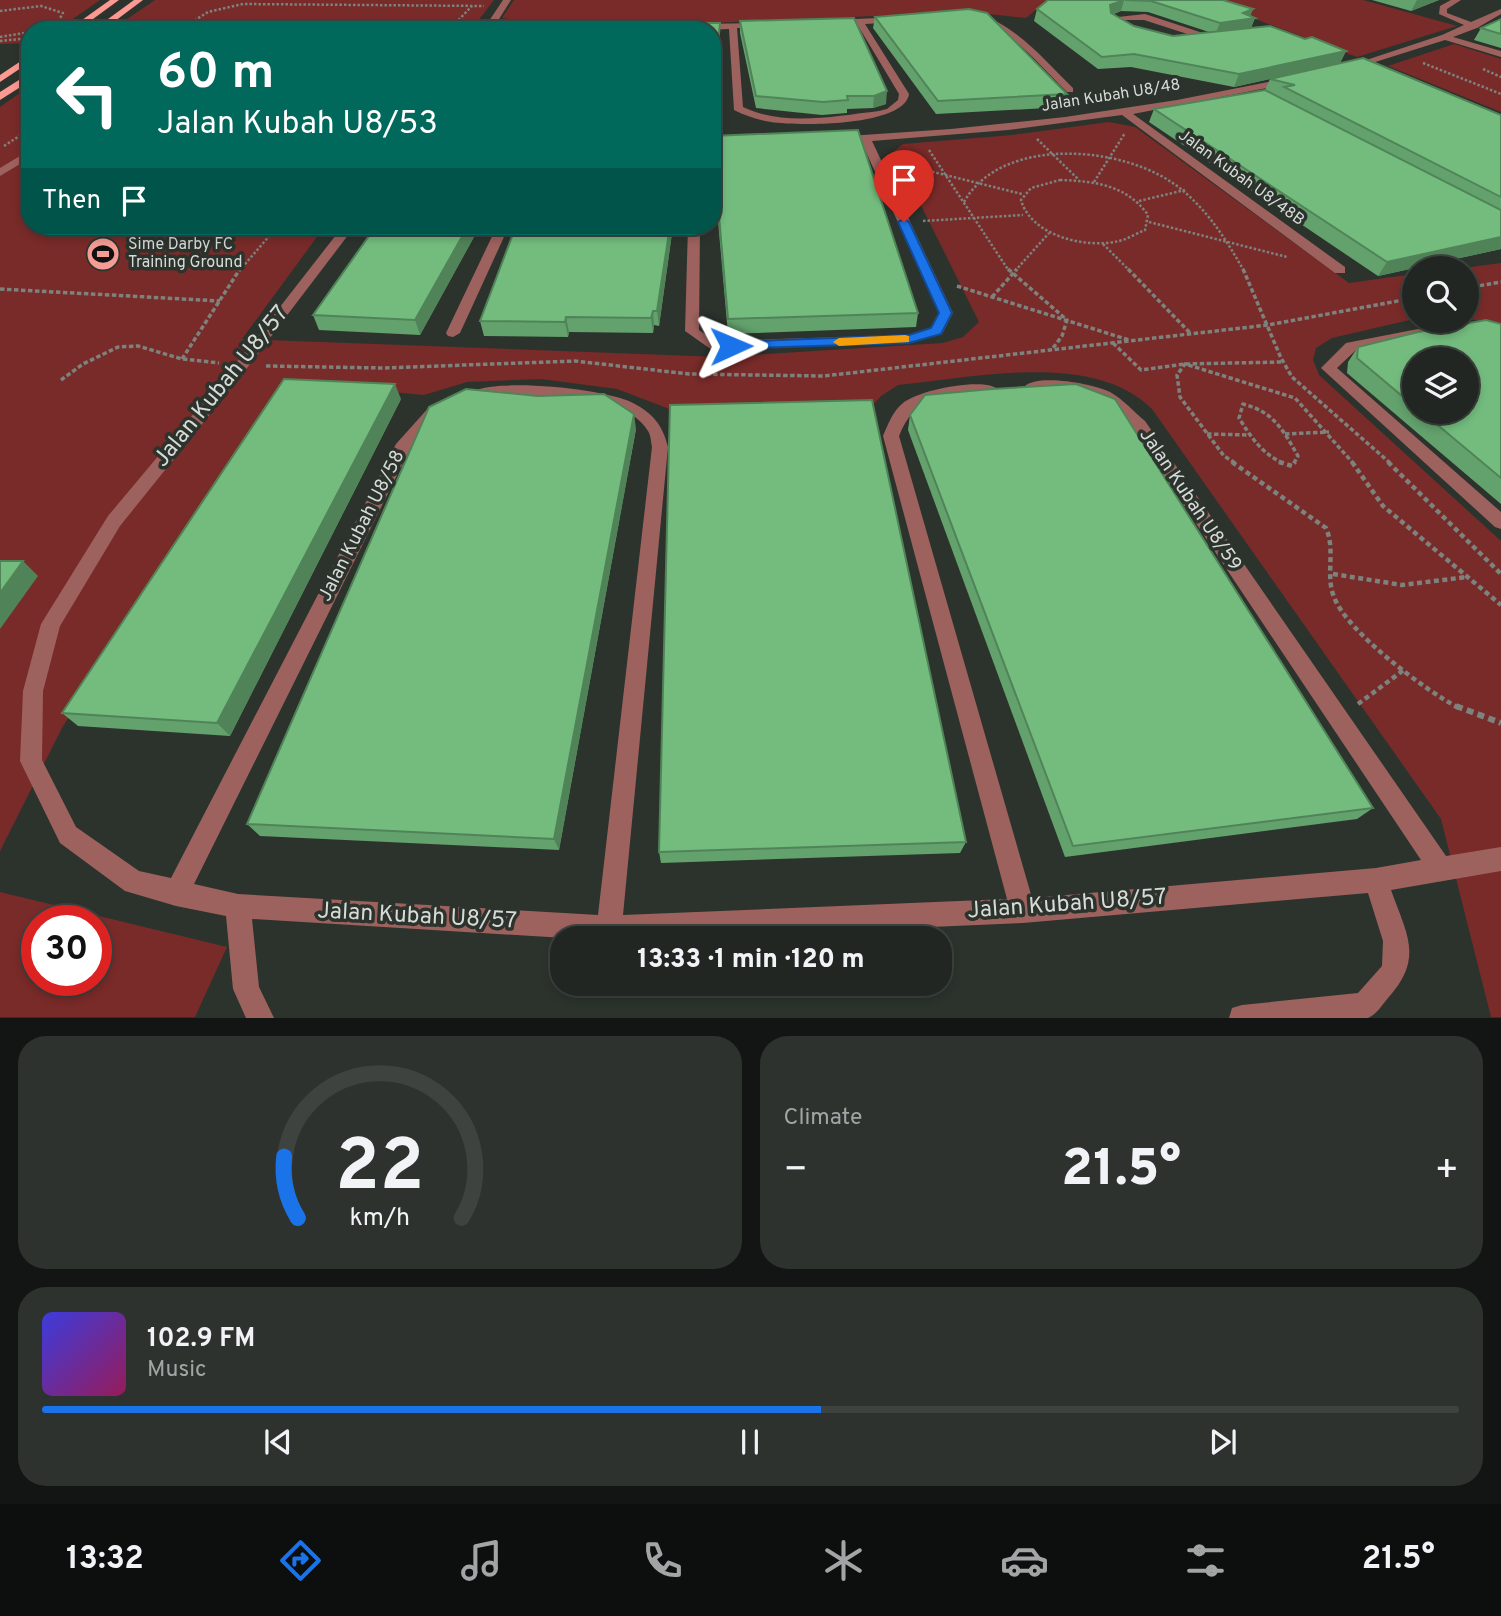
<!DOCTYPE html>
<meta charset="utf-8">
<style>
:root{--surface:#212622;--page:#2d322f;--text:#f1f3f6;--muted:#a2a5a5;--line:#3e4340;--accent:#1a73e8}
body{margin:0;font-family:Overpass,sans-serif;background:var(--page);color:var(--text);height:100vh;display:flex;flex-direction:column;font-size:26px;white-space:nowrap}
*{box-sizing:border-box;margin:0}
p{font-size:23px;color:var(--muted)}
.icon{flex:none;width:38px;height:38px;fill:none;stroke:currentColor;stroke-width:2;stroke-linecap:round;stroke-linejoin:round}
.map{position:relative;height:1018px;overflow:hidden}
.side{display:flex;flex-direction:column;gap:18px;padding:18px;background:#121513;flex:1}
.side>*{flex:none}
.hud{position:absolute;left:21px;top:21px;width:700px;height:214px;border-radius:28px;box-shadow:0 4px 10px #0003,0 0 0 2px var(--line);background:#00695c;color:#fff;overflow:hidden}
.tools{position:absolute;left:1402px;top:256px;display:grid;gap:14px}
.tools a{display:grid;place-items:center;width:77px;height:77px;border-radius:50%;background:var(--surface);box-shadow:0 4px 10px #0003,0 0 0 2px var(--line);font-size:35px}
.speed{position:absolute;left:21px;top:905px;display:flex;gap:14px;font-size:35px;font-weight:700;text-align:center}
.speed>*{display:grid;place-content:center;width:91px;height:91px;border-radius:50%;background:var(--surface);box-shadow:0 4px 10px #0003,0 0 0 2px var(--line);line-height:1}
.speed .limit{border:10px solid #d22;background:#fff;color:#111}
.pin{position:absolute;display:grid;place-items:center;width:60px;height:60px;color:#fff;margin:-72px -30px;border-radius:50% 50% 50% 0;rotate:-45deg;box-shadow:0 0 7px #0007}
.pin .icon{rotate:45deg}
.me{position:absolute;width:77px;margin:-38px;rotate:89deg;stroke-linejoin:round;filter:drop-shadow(0 0 5px #0008)}
.turn{display:flex;align-items:center;gap:24px;height:147px;padding:0 21px;font-size:32px}
.turn .icon{width:91px;height:91px;stroke-width:2.5}
.turn b{display:block;font-size:49px;line-height:60px}
.then{display:flex;align-items:center;height:66px;padding:0 21px;background:#0003;gap:14px;font-size:26px}
.big{font-size:52px;font-weight:800;line-height:1.1}
.side .widget{flex:1;display:flex;flex-direction:column;justify-content:center;gap:10px;min-width:0;padding:0 24px;border-radius:28px;background:var(--page)}
.side .dial{align-items:center;gap:0}
.dial svg{height:182px;overflow:visible;fill:none;stroke:var(--line);stroke-width:7;stroke-linecap:round;text-anchor:middle}
.dial text{fill:var(--text);stroke:none}
.song{display:flex;align-items:center;gap:21px}
.cover{width:84px;height:84px;border-radius:10px;background:linear-gradient(135deg,hsl(240 70% 55%),hsl(330 70% 35%))}
.played{height:7px;border-radius:4px;background:linear-gradient(90deg,var(--accent) 55%,var(--line) 55%)}
.keys{display:flex;justify-content:space-around;direction:ltr}
.heat{display:flex;justify-content:space-between;align-items:center;font-size:38px;direction:ltr}
.side .tiles{flex:1;display:grid;gap:18px;grid-template-columns:1fr 1fr}
.widget:last-child{grid-column:span 2}
.trip{position:absolute;left:550px;top:926px;width:402px;height:70px;border-radius:28px;background:var(--surface);box-shadow:0 4px 10px #0003,0 0 0 2px var(--line);font-weight:800;line-height:70px;text-align:center}
.dock{display:flex;height:112px;justify-content:space-around;align-items:center;background:#0d0f0e;color:var(--muted)}
.dock .icon{width:49px;height:49px}
.dock .active{color:var(--accent)}
.dock b{font-size:32px;color:var(--text)}
.map>svg:first-child{display:block}
.green{fill:#792b29;fill-rule:evenodd}
.lines{fill:none;stroke-linecap:round;stroke-linejoin:round}
.path-far3{stroke:#7d827d;stroke-width:2.5;stroke-dasharray:2.5 2;stroke-linecap:butt}
.path-far2{stroke:#7d827d;stroke-width:3.5;stroke-dasharray:4.5 2.5;stroke-linecap:butt}
.path-far1{stroke:#7d827d;stroke-width:4.5;stroke-dasharray:5 3.5;stroke-linecap:butt}
.path{stroke:#7d827d;stroke-width:6;stroke-dasharray:7 4.5;stroke-linecap:butt}
.minor{fill:#9e625e;fill-rule:evenodd}
.major{fill:#fb9992;fill-rule:evenodd}
.wall{fill:#63a26c;fill-rule:evenodd}
.shaded-wall{fill:#508458}
.building{fill:#73bc7e;stroke:#508458;stroke-width:2}
.route{fill:#1a73e8;stroke:#114b97;stroke-width:2}
.slow{fill:#f59e0b}
.labels{text-anchor:middle;dominant-baseline:central;stroke-width:7;stroke-linejoin:round;paint-order:stroke}
.far-street-label{font-size:16px;fill:#d7dbd7;stroke:#2c332d}
.far-poi-label{font-size:16px;fill:#d7dbd7;stroke:#2c332d;text-anchor:start}
.street-label{font-size:19px;fill:#d7dbd7;stroke:#2c332d}
.near-street-label{font-size:23px;fill:#d7dbd7;stroke:#2c332d}
</style>
<div class="map">
<svg width="1501" height="1018" viewBox="0 0 1501 1018">
<rect width="100%" height="100%" fill="#2c332d"/>
<!-- green -->
<g class="green">
<polygon points="0,0 100,0 57,30 30,30 30,43 0,44"/>
<polygon points="155,0 494,0 471,30 111,30"/>
<polygon points="514,0 1048,0 1026,18 971,12 711,23 532,23 502,18"/>
<polygon points="1190,0 1363,0 1457,26 1357,57 1258,20"/>
<polygon points="1454,44 1501,59 1501,112 1388,66"/>
<path d="M30,86V226H325L242,339L720,357L943,343L963,337L979,322L894,151L903,144L1012,135L1109,122L1135,127L1349,283L1414,274V319L1332,338L1316,348L1313,360L1319,375L1501,541V1017H1491L1441,819L1152,409C1093,350 973,378 898,385L881,396L873,405L680,413L617,389L541,379L467,382L424,395L287,382L63,726L0,851V107Z"/>
<polygon points="1501,263 1501,323 1467,319 1466,268 1463,268"/>
<path d="M0,892L227,947L195,1017H0ZM96,920V980H37V920Z"/>
</g>
<g class="lines">
<!-- path-far3 -->
<g class="path-far3">
<polyline points="0,11 41,6 63,13 59,20 38,30"/>
<polyline points="179,30 208,12 243,4 484,6"/>
<polyline points="449,30 472,6"/>
<polyline points="0,37 30,32"/>
<polyline points="0,41 30,38"/>
<polyline points="1423,63 1501,94"/>
<polyline points="1483,69 1501,77"/>
<polyline points="1037,139 1079,180"/>
<polyline points="4,146 30,129"/>
<polyline points="929,150 1009,271"/>
<polyline points="897,163 1022,194"/>
<path d="M1060,180C1094,181 1127,185 1148,215L1145,230C1137,233 1128,239 1119,241C1086,249 1031,236 1021,200L1031,188Z"/>
<polyline points="1094,182 1125,133"/>
<polyline points="1139,201 1185,190"/>
<path d="M964,202C1002,134 1129,145 1182,190C1209,212 1227,241 1244,271"/>
<polyline points="923,221 1023,215"/>
<polyline points="1149,222 1287,257"/>
<polyline points="1103,244 1130,271"/>
<polyline points="239,271 278,226"/>
<polyline points="1015,271 1049,233"/>
</g>
<!-- path-far2 -->
<g class="path-far2">
<polyline points="1008,269 1067,320 1062,336 1053,348"/>
<polyline points="1128,269 1191,334"/>
<polyline points="1243,269 1281,358 1292,377 1390,463"/>
<polyline points="957,286 1129,340"/>
<polyline points="1466,288 1501,282"/>
<polyline points="0,289 220,301"/>
<polyline points="992,297 1017,269"/>
<polyline points="1113,343 1141,370 1185,364 1281,362"/>
<polyline points="182,359 240,269"/>
<polyline points="266,366 383,368 575,361 689,374 824,376 1268,325 1414,298"/>
<polyline points="61,380 83,364 118,347 138,346 182,359 219,363"/>
<polyline points="1207,434 1249,435"/>
<polyline points="1285,434 1329,432"/>
<polyline points="1235,463 1224,456 1180,397 1177,375 1185,364 1295,398 1353,463"/>
<path d="M1283,463C1262,454 1251,437 1239,418L1243,404C1274,412 1283,430 1298,456L1294,463"/>
</g>
<!-- path-far1 -->
<g class="path-far1">
<path d="M1232,462L1326,528C1336,551 1325,575 1334,597C1347,632 1426,691 1459,708"/>
<polyline points="1279,462 1292,466 1295,462"/>
<polyline points="1352,462 1383,506 1501,605"/>
<polyline points="1388,462 1501,574"/>
<polyline points="1333,574 1402,585 1467,577"/>
<polyline points="1358,704 1405,669"/>
</g>
<!-- path -->
<polyline class="path" points="1456,706 1501,723"/>
<!-- minor -->
<g class="minor">
<polygon points="503,0 511,0 496,24 534,24 537,29 483,30"/>
<polygon points="1451,0 1461,0 1447,9 1447,13 1471,22 1501,9 1501,14 1477,28 1453,37 1501,51 1501,57 1445,40 1353,69 1345,67 1442,35 1464,25 1439,14 1440,6"/>
<path d="M975,13C1017,25 1043,59 1073,88V92H1067C1038,64 1012,29 972,18Z"/>
<polygon points="1145,14 1218,38 1219,40 1212,42 1144,20 1121,20 1128,28 1124,31 1109,18"/>
<path d="M901,17L898,22L865,24L909,94C904,127 798,126 771,122C758,120 746,116 734,110L729,29L699,30L695,27L699,24L765,23L762,28H737L743,107C784,127 835,116 879,111L887,109L898,100L899,94L857,24L832,26L828,23L832,20Z"/>
<polygon points="1289,78 1292,79 1292,83 1133,114 1345,267 1345,273 1335,273 1122,115 1008,130 872,141 953,313 942,334 909,343 712,350 685,331 688,226 700,226 699,330 715,341 908,335 931,328 939,313 861,141 834,141 834,137 951,129 1065,117 1177,100"/>
<polygon points="30,150 30,158 0,176 0,168"/>
<path d="M343,226H355L247,368L120,526L60,626L43,691L42,760L76,827L139,871L171,878L396,444L431,405L437,404L445,409L411,447L194,884L238,894L598,915L652,447C651,443 651,435 648,431C621,386 517,395 473,401L465,396C484,375 608,389 633,403C653,413 663,426 668,447L623,915L1007,899L883,436C888,424 893,411 903,403C918,390 986,376 999,390C993,396 986,395 978,396C939,397 915,396 899,436L1032,898L1376,868L1421,860L1133,429C1109,408 1095,393 1061,390C1049,389 1033,397 1024,387C1037,373 1094,384 1110,392C1123,399 1134,412 1145,421L1446,856L1501,847V871L1391,890C1407,935 1424,958 1388,998C1382,1005 1377,1014 1368,1018H1229L1232,1008L1242,1005L1358,993L1382,966L1383,941L1368,893L1023,923L672,938H565L252,919L259,987L274,1018H246L233,989L226,916L176,906L125,891L60,843L20,761L23,691L41,624L108,516L237,362Z"/>
<polygon points="497,226 509,226 460,333 453,337 448,336 446,333"/>
<polygon points="1418,329 1423,330 1423,336 1356,350 1337,368 1501,512 1501,529 1495,527 1321,368 1346,343"/>
</g>
<!-- major -->
<g class="major">
<polygon points="110,0 119,0 78,30 68,30"/>
<polygon points="134,0 143,0 103,30 93,30"/>
<polygon points="30,55 30,62 0,82 0,75"/>
<polygon points="30,73 30,81 0,100 0,92"/>
</g>
</g>
<!-- wall -->
<g class="wall">
<path d="M1048,0H1223L1253,9L1250,16L1255,18L1251,28L1305,39L1346,51L1340,63L1234,87L1131,67L1098,69L1034,21L1037,9ZM1121,11L1148,12L1209,32L1173,36L1134,26L1114,14Z"/>
<polygon points="1372,0 1439,0 1411,11"/>
<polygon points="875,17 1067,94 1064,107 936,114 873,28"/>
<polygon points="854,18 886,104 873,108 847,109 847,113 822,115 756,108 740,33 740,21"/>
<polygon points="1501,19 1501,48 1474,40 1481,28"/>
<polygon points="720,23 720,35 717,67 712,67 712,30"/>
<polygon points="1270,79 1501,115 1501,249 1378,276 1149,122 1154,109 1265,90"/>
<polygon points="712,136 918,313 916,327 728,334 712,153"/>
<polygon points="480,226 420,335 319,330 313,315"/>
<polygon points="673,226 659,326 654,325 653,333 569,332 568,337 484,336 480,321"/>
<path d="M1501,324V504L1347,373L1348,362L1358,347ZM1414,359L1466,411H1414Z"/>
<polygon points="401,399 230,736 78,726 62,713"/>
<polygon points="910,415 1373,808 1357,819 1065,857 908,430"/>
<polygon points="636,429 559,850 260,836 247,824"/>
<polygon points="966,842 960,853 661,863 659,852"/>
</g>
<!-- shaded-wall -->
<g class="shaded-wall">
<polygon points="1124,0 1121,11 1107,16 1110,5"/>
<polygon points="1417,0 1439,0 1411,11"/>
<polygon points="1253,9 1249,18 1255,18 1250,29 1215,34 1220,23"/>
<polygon points="720,23 720,35 717,67 717,55"/>
<polygon points="1346,51 1340,63 1234,87 1239,74"/>
<polygon points="887,91 886,104 873,108 874,96"/>
<polygon points="468,226 480,226 420,335 415,320"/>
<polygon points="670,226 673,226 659,326 657,311"/>
<polygon points="1501,237 1501,249 1378,276 1387,262"/>
<polygon points="653,311 654,325 653,333 651,318"/>
<polygon points="566,317 569,332 568,337 565,322"/>
<polygon points="395,384 401,399 230,736 217,723"/>
<polygon points="634,414 636,429 559,850 554,839"/>
<polygon points="23,561 38,576 0,629 0,593"/>
</g>
<!-- building -->
<g class="building">
<polygon points="1048,0 1124,0 1110,5 1111,13 1134,26 1173,36 1270,26 1305,39 1312,37 1346,51 1239,74 1134,54 1102,57 1037,9"/>
<polygon points="1125,0 1223,0 1253,9 1243,13 1255,18 1220,23 1151,1"/>
<polygon points="969,9 987,13 1067,94 938,101 875,17"/>
<polygon points="854,18 887,91 874,96 847,96 848,100 823,102 756,96 740,21"/>
<polygon points="1501,19 1501,34 1481,28"/>
<polygon points="516,21 720,23 717,55 712,55 712,30 510,30"/>
<polygon points="1363,58 1501,115 1501,197 1284,87 1295,85 1270,79"/>
<polygon points="1265,90 1501,210 1501,237 1387,262 1154,109"/>
<polygon points="858,130 918,313 728,319 712,136"/>
<polygon points="376,226 468,226 415,320 313,315"/>
<polygon points="516,226 670,226 657,311 653,311 651,318 566,317 565,322 480,321"/>
<polygon points="1486,320 1501,324 1501,478 1421,411 1466,411 1466,359 1414,359 1414,406 1357,358 1358,347 1418,332"/>
<polygon points="284,379 395,384 217,723 62,713"/>
<polygon points="1076,384 1115,399 1373,808 1073,846 910,415 925,395 992,389"/>
<polygon points="466,389 538,396 604,394 634,414 554,839 247,824 429,407"/>
<polygon points="872,400 966,842 659,852 670,405"/>
<polygon points="0,561 23,561 0,593"/>
</g>
<!-- route -->
<polygon class="route" points="904,219 909,222 952,313 941,334 909,343 726,349 724,346 731,342 909,335 931,328 939,313 898,222"/>
<!-- slow -->
<polygon class="slow" points="905,335 909,336 909,342 839,346 833,342 839,338"/>
<!-- icons -->
<defs>
<symbol id="stadium-disc" viewBox="-11 -11 22 22"><circle r="9.5" fill="#f59c95" stroke="#2c332d"/><path d="M0-5a6.5 5 0 1 0 0 10a6.5 5 0 1 0 0-10ZM-3.5-1.8h7v3.6h-7Z" fill="#111"/></symbol>
</defs>
<g fill-rule="evenodd">
<use href="#stadium-disc" x="84" y="235" width="38" height="38"/>
</g>
<g class="labels">
<!-- far-street labels -->
<g class="far-street-label">
<text transform="translate(1111 96) rotate(-9)">Jalan Kubah U8/48</text>
<text transform="translate(1241 178) rotate(36)">Jalan Kubah U8/48B</text>
</g>
<!-- far-poi labels -->
<g class="far-poi-label">
<text x="128" y="245">Sime Darby FC<tspan x="128" dy="18">Training Ground</tspan></text>
</g>
<!-- street labels -->
<g class="street-label">
<text transform="translate(1190 500) rotate(56)">Jalan Kubah U8/59</text>
<text transform="translate(362 526) rotate(-63)">Jalan Kubah U8/58</text>
</g>
<!-- near-street labels -->
<g class="near-street-label">
<text transform="translate(222 387) rotate(-51)">Jalan Kubah U8/57</text>
<text transform="translate(1067 905) rotate(-4)">Jalan Kubah U8/57</text>
<text transform="translate(417 917) rotate(3)">Jalan Kubah U8/57</text>
</g>
</g>
</svg>
<div class="tools">
<a><svg class="icon" aria-label="search" viewBox="0 0 24 24"><circle cx="10" cy="10" r="6"/><path d="M15 15l6 6"/></svg></a>
<a><svg class="icon" aria-label="layers" viewBox="0 0 24 24"><path d="M12 4l9 5-9 5-9-5zM3 14l9 5 9-5"/></svg></a>
</div>
<div class="speed"><div class="limit">30</div></div>
<div class="pin" style="left:904px;top:222px;background:#d93025"><svg class="icon" aria-label="arrive" viewBox="0 0 24 24"><path d="M6 21V4h12l-3 4 3 4H6"/></svg></div>
<svg class="me" style="left:731px;top:346px" viewBox="-20 -20 40 40"><path d="M0-17L14 15 0 8-14 15z" fill="#1a73e8" stroke="#fff" stroke-width="4"/></svg>
<div class="trip">13:33 · 1 min · 120 m</div>
<div class="hud">
<div class="turn"><svg class="icon" aria-label="left" viewBox="0 0 24 24"><path d="M17 20v-9H6M10 6l-5 5 5 5"/></svg><div><b>60 m</b>Jalan Kubah U8/53</div></div>
<div class="then">Then<svg class="icon" aria-label="arrive" viewBox="0 0 24 24"><path d="M6 21V4h12l-3 4 3 4H6"/></svg></div>
</div>
</div>
<section class="side">
<div class="tiles">
<div class="widget dial"><svg viewBox="0 0 100 80">
<path d="M14 69A42 42 0 1 1 86 69"/>
<path d="M14 69A42 42 0 0 1 8 42" stroke="#1a73e8"/>
<text x="50" y="56" font-size="32" font-weight="700">22</text>
<text x="50" y="72" font-size="11">km/h</text>
</svg></div>
<div class="widget"><p>Climate</p>
<div class="heat"><a>−</a><b class="big">21.5°</b><a>+</a></div>
</div>
<div class="widget">
<div class="song"><i class="cover"></i><div><b>102.9 FM</b><p>Music</p></div></div>
<div class="played"></div>
<div class="keys"><svg class="icon" aria-label="previous" viewBox="0 0 24 24"><path d="M18 5L8 12l10 7zM5 5v14"/></svg><svg class="icon" aria-label="pause" viewBox="0 0 24 24"><path d="M8 5v14M16 5v14"/></svg><svg class="icon" aria-label="next" viewBox="0 0 24 24"><path d="M6 5l10 7-10 7zM19 5v14"/></svg></div>
</div>
</div>
</section>
<nav class="dock">
<b>13:32</b>
<svg class="icon active" aria-label="directions" viewBox="0 0 24 24"><path d="M12 3l9 9-9 9-9-9zM9 14v-3h6M13 9l2 2-2 2"/></svg>
<svg class="icon" aria-label="music" viewBox="0 0 24 24"><path d="M9 18V5l10-2v13"/><circle cx="6" cy="18" r="3"/><circle cx="16" cy="16" r="3"/></svg>
<svg class="icon" aria-label="phone" viewBox="0 0 24 24"><path d="M5 4h4l2 5-3 2q2 4 5 5l2-3 5 2v4C11 20 4 13 5 4z"/></svg>
<svg class="icon" aria-label="climate" viewBox="0 0 24 24"><path d="M12 3v18M4 7l16 10M4 17L20 7"/></svg>
<svg class="icon" aria-label="car" viewBox="0 0 24 24"><path d="M5 17H2v-5l4-1 3-4h7l3 4 3 1v5h-3M9 17h6M6 11h13"/><circle cx="7" cy="17" r="2"/><circle cx="17" cy="17" r="2"/></svg>
<svg class="icon" aria-label="filters" viewBox="0 0 24 24"><path d="M4 7h16M4 17h16"/><circle cx="9" cy="7" r="2"/><circle cx="15" cy="17" r="2"/></svg>
<b>21.5°</b>
</nav>
